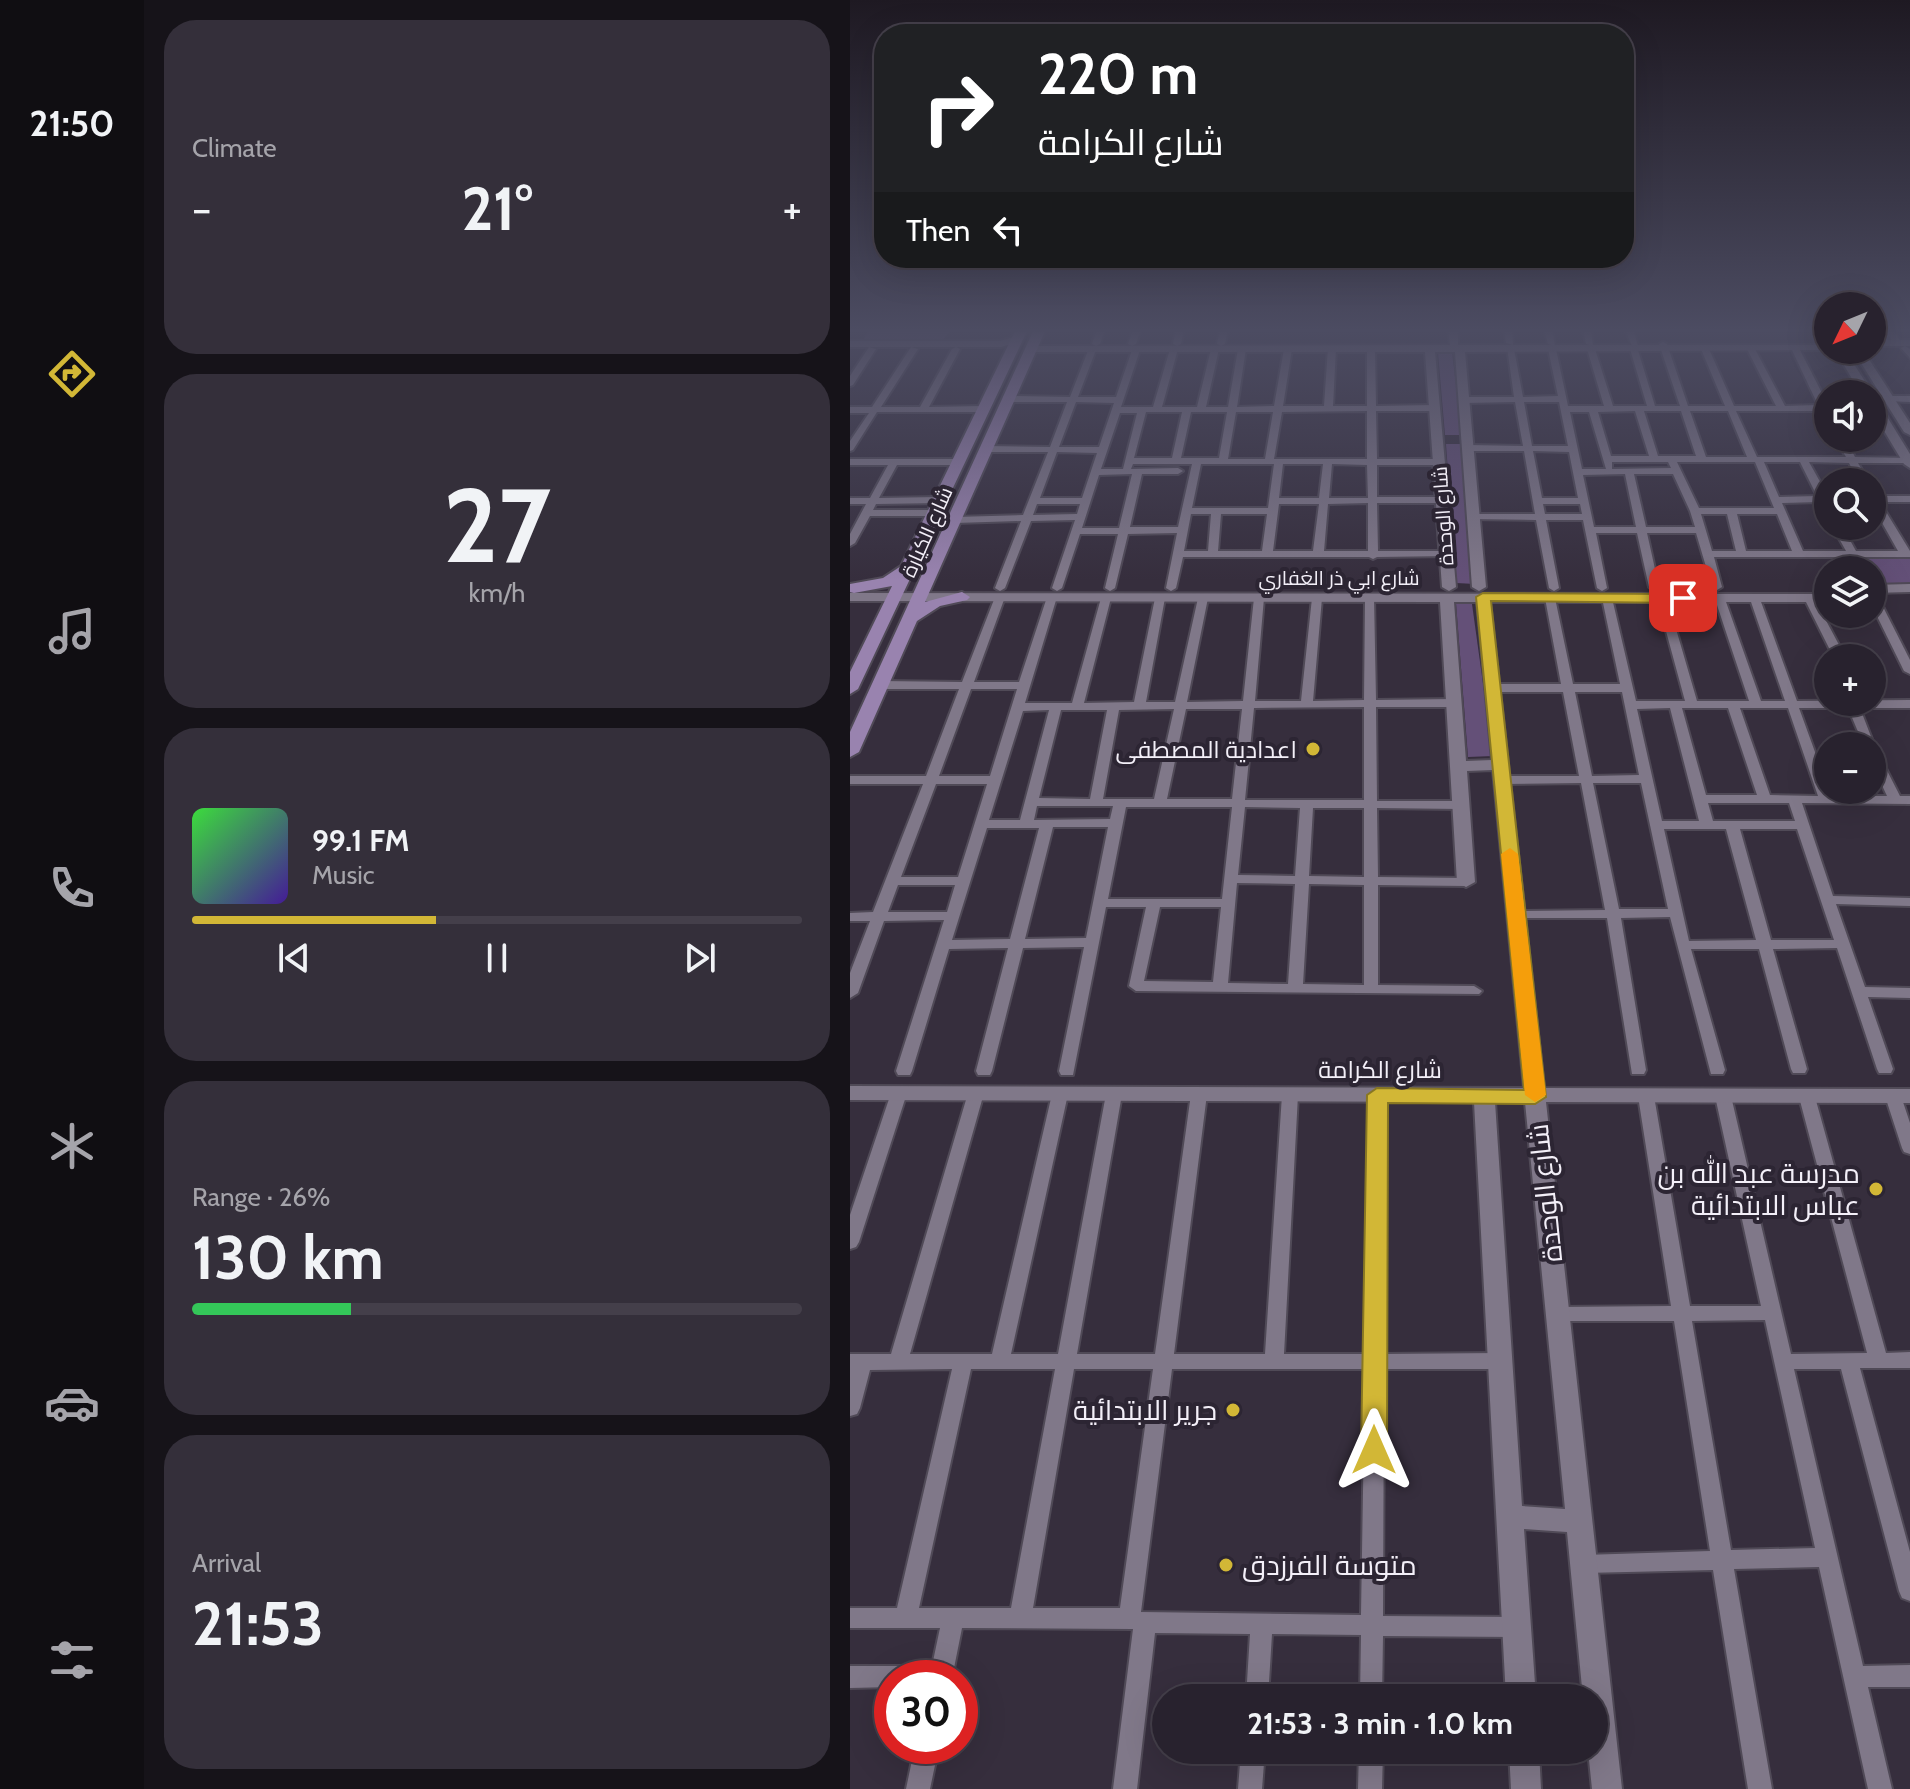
<!DOCTYPE html>
<meta charset="utf-8">
<style>
:root{--surface:#28222e;--page:#342f3a;--text:#f1f3f6;--muted:#a5a4aa;--line:#443f4a;--accent:#d2b736}
body{margin:0;font-family:Cabin,Cairo,sans-serif;background:var(--page);color:var(--text);height:100vh;display:flex;flex-direction:column;font-size:30px;white-space:nowrap}
*{box-sizing:border-box;margin:0}
p{font-size:26px;color:var(--muted)}
.icon{flex:none;width:44px;height:44px;fill:none;stroke:currentColor;stroke-width:2;stroke-linecap:round;stroke-linejoin:round}
.map{position:relative;flex:1;overflow:hidden}
.details{display:flex;flex-direction:column;gap:20px;padding:20px;background:#161319;width:706px}
.details>*{flex:none}
.banner{position:absolute;left:24px;top:24px;width:760px;height:244px;border-radius:32px;box-shadow:0 8px 32px #0002,0 0 0 2px var(--line);background:#202124;color:#fff;overflow:hidden}
.needle{width:52px;rotate:227deg}
.fabs{position:absolute;left:964px;top:292px;display:grid;gap:16px}
.fabs a{display:grid;place-items:center;width:72px;height:72px;border-radius:50%;background:var(--surface);box-shadow:0 8px 32px #0002,0 0 0 2px var(--line);font-size:40px}
.speed{position:absolute;left:24px;top:1660px;display:flex;gap:16px;font-size:40px;font-weight:700;text-align:center}
.speed>*{display:grid;place-content:center;width:104px;height:104px;border-radius:50%;background:var(--surface);box-shadow:0 8px 32px #0002,0 0 0 2px var(--line);line-height:1}
.speed .limit{border:12px solid #d22;background:#fff;color:#111}
.pin{position:absolute;display:grid;place-items:center;width:68px;height:68px;color:#fff;margin:-34px;border-radius:16px;box-shadow:0 4px 12px #0006}
.me{position:absolute;width:88px;margin:-44px;rotate:0deg;stroke-linejoin:round;filter:drop-shadow(0 0 6px #0008)}
.turn{display:flex;align-items:center;gap:28px;height:168px;padding:0 32px;font-size:36px}
.turn .icon{width:104px;height:104px;stroke-width:2.5}
.turn b{display:block;font-size:56px;line-height:68px}
.then{display:flex;align-items:center;height:76px;padding:0 32px;background:#0003;gap:16px;font-size:30px}
.big{font-size:60px;font-weight:800;line-height:1.1}
.details .card{flex:1;display:flex;flex-direction:column;justify-content:center;gap:12px;min-width:0;padding:0 28px;border-radius:32px;background:var(--page)}
.details .dial{align-items:center;gap:0}
.dial b{font-size:104px;line-height:1}
.song{display:flex;align-items:center;gap:24px}
.cover{width:96px;height:96px;border-radius:12px;background:linear-gradient(135deg,hsl(120 70% 55%),hsl(260 70% 35%))}
.played{height:8px;border-radius:4px;background:linear-gradient(90deg,var(--accent) 40%,var(--line) 40%)}
.keys{display:flex;justify-content:space-around;direction:ltr}
.heat{display:flex;justify-content:space-between;align-items:center;font-size:44px;direction:ltr}
.charge{height:12px;border-radius:6px;background:linear-gradient(90deg,#34c759 26%,var(--line) 0)}
.trip{position:absolute;left:302px;top:1684px;width:456px;height:80px;border-radius:40px;background:var(--surface);box-shadow:0 8px 32px #0002,0 0 0 2px var(--line);font-weight:800;line-height:80px;text-align:center}
main{display:flex;flex:1;min-height:0}
.tab-bar{display:flex;flex-direction:column;width:144px;justify-content:space-around;align-items:center;background:#100e12;color:var(--muted)}
.tab-bar .icon{width:56px;height:56px}
.tab-bar .current{color:var(--accent)}
.tab-bar b{font-size:36px;color:var(--text)}
.map>svg:first-child{display:block}
.green{fill:#645078}
.lines{fill:none;stroke-linecap:round;stroke-linejoin:round}
.street-casing{stroke:#504a57;stroke-width:4}
.secondary-casing{stroke:#504a57;stroke-width:4}
.primary-casing{stroke:#504a57;stroke-width:4}
.street{fill:#807889;fill-rule:evenodd}
.secondary{fill:#807889;fill-rule:evenodd}
.primary{fill:#9983af;fill-rule:evenodd}
.route{fill:#d2b736;stroke:#887723;stroke-width:2}
.slow{fill:#f59e0b}
.poi-dot{fill:#d2b736;stroke:#2c2533;stroke-width:3}
.labels{text-anchor:middle;dominant-baseline:central;stroke-width:8;stroke-linejoin:round;paint-order:stroke}
.far-street-label{font-size:20px;fill:#f3eff8;stroke:#2c2533}
.poi-label{font-size:24px;fill:#f3eff8;stroke:#2c2533;text-anchor:end}
.street-label{font-size:24px;fill:#f3eff8;stroke:#2c2533}
.near-poi-label{font-size:28px;fill:#f3eff8;stroke:#2c2533;text-anchor:end}
.near-street-label{font-size:28px;fill:#f3eff8;stroke:#2c2533}
</style>
<main>
<nav class="tab-bar">
<b>21:50</b>
<svg class="icon current" aria-label="directions" viewBox="0 0 24 24"><path d="M12 3l9 9-9 9-9-9zM9 14v-3h6M13 9l2 2-2 2"/></svg>
<svg class="icon" aria-label="music" viewBox="0 0 24 24"><path d="M9 18V5l10-2v13"/><circle cx="6" cy="18" r="3"/><circle cx="16" cy="16" r="3"/></svg>
<svg class="icon" aria-label="phone" viewBox="0 0 24 24"><path d="M5 4h4l2 5-3 2q2 4 5 5l2-3 5 2v4C11 20 4 13 5 4z"/></svg>
<svg class="icon" aria-label="climate" viewBox="0 0 24 24"><path d="M12 3v18M4 7l16 10M4 17L20 7"/></svg>
<svg class="icon" aria-label="car" viewBox="0 0 24 24"><path d="M5 17H2v-5l4-1 3-4h7l3 4 3 1v5h-3M9 17h6M6 11h13"/><circle cx="7" cy="17" r="2"/><circle cx="17" cy="17" r="2"/></svg>
<svg class="icon" aria-label="filters" viewBox="0 0 24 24"><path d="M4 7h16M4 17h16"/><circle cx="9" cy="7" r="2"/><circle cx="15" cy="17" r="2"/></svg>
</nav>
<section class="details">
<div class="card"><p>Climate</p>
<div class="heat"><a>−</a><b class="big">21°</b><a>+</a></div>
</div>
<div class="card dial"><b>27</b><p>km/h</p></div>
<div class="card">
<div class="song"><i class="cover"></i><div><b>99.1 FM</b><p>Music</p></div></div>
<div class="played"></div>
<div class="keys"><svg class="icon" aria-label="previous" viewBox="0 0 24 24"><path d="M18 5L8 12l10 7zM5 5v14"/></svg><svg class="icon" aria-label="pause" viewBox="0 0 24 24"><path d="M8 5v14M16 5v14"/></svg><svg class="icon" aria-label="next" viewBox="0 0 24 24"><path d="M6 5l10 7-10 7zM19 5v14"/></svg></div>
</div>
<div class="card"><p>Range · 26%</p><b class="big">130 km</b><div class="charge"></div></div>
<div class="card"><p>Arrival</p><b class="big">21:53</b></div>
</section>
<div class="map">
<svg width="1060" height="1789" viewBox="0 0 1060 1789">
<rect width="100%" height="100%" fill="#362e3d"/>
<!-- green -->
<g class="green">
<polygon points="19,329 101,329 91,343 12,343"/>
<polygon points="588,352 602,352 612,435 595,435"/>
<polygon points="596,444 610,444 625,584 606,583"/>
<polygon points="1003,555 1060,555 1060,588 1022,589 1022,570 1011,570"/>
<polygon points="606,604 622,604 643,756 618,757"/>
</g>
<g class="lines">
<defs>
<g id="street">
<polygon points="247,329 255,329 250,344 246,346 242,344"/>
<polygon points="283,329 291,329 286,344 282,346 278,344"/>
<polygon points="326,329 334,329 331,344 327,346 323,344"/>
<polygon points="370,329 378,329 375,344 371,346 367,344"/>
<polygon points="654,329 662,329 663,345 656,343"/>
<polygon points="694,329 702,329 705,346 698,344"/>
<polygon points="733,329 741,329 743,346 736,344"/>
<polygon points="775,329 783,329 788,346 782,346"/>
<polygon points="1034,329 1042,329 1052,343 1051,345 1045,345"/>
<path d="M813,342L817,344L838,406H875L851,349L855,347L859,349L884,406H926L897,349L901,347L905,349L935,406L968,405L941,348L948,346L978,405V419L975,418L971,411H886L907,457H996L985,438H995L1005,457L1060,458L1058,463H1008L1019,482H1009L999,463L959,462L978,496V512L975,511L970,502L932,503L953,551H996L982,526H992L1006,551H1048L1022,505V494L1026,496H1060V502H1030L1060,551V557H864L872,587L867,590L862,587L846,533H797L809,587L804,590L799,587L787,533H746L757,588L752,591L747,588L733,520H696L709,588L704,591L699,588L686,520L620,519V515L624,514H685L674,451H618L613,448L618,445L673,446L665,402L614,403L610,400L614,397H664L657,347L664,349L673,397L708,396L698,349L702,347L706,349L718,406H754L737,349L741,347L745,349L763,406H797L780,349L787,347L805,406H830L809,344ZM674,402H709L718,446H682ZM785,411L799,456H761L748,412ZM794,411H831L846,456H808ZM840,411H878L897,457H856ZM720,412H739L756,469H732ZM683,451L719,452L728,498H692ZM762,462H818L821,468L762,469ZM827,462H905L924,508H849ZM914,462H950L967,496L929,497ZM775,474L786,527H744L733,475ZM784,474H823L840,511L845,527H796ZM693,504H730L732,514H695ZM851,514H877L886,551H862ZM887,514H927L942,551H896Z"/>
<path d="M482,346L486,348L483,406H517V349L521,347L525,349L526,406L585,405L589,408L585,411H526L527,459H589L594,462L589,465H527V497H592L597,500L592,503H527L528,551H596L600,552V556L527,557L523,559L519,557H333L326,588L321,591L316,588L327,533L278,534L265,588L260,591L255,588L268,534H230L212,588L207,591L202,588L225,520L181,521L155,588L150,591L145,588L171,521L105,523L100,520L105,517L173,515L198,452H136L131,449L136,446L200,447L217,402H159L155,399L159,396L220,397L239,348L246,350L228,397H266L282,350L286,348L290,350L271,407H303L320,349L324,347L328,349L312,407H347L361,349L365,347L369,349L356,407H378L388,349L392,347L396,349L387,407L424,406L434,349L438,347L442,349L433,406H474L478,348ZM226,402L264,403L249,447H209ZM517,411V459H424L432,412ZM296,412H332L322,458H284ZM341,412H377L369,458H331ZM386,412H423L415,459H378ZM270,413H287L273,469H251ZM207,452L247,453L232,498H190ZM283,464H342L328,527H280L292,474H328L333,471L328,468L281,469ZM351,464H424L418,508H342ZM433,464H473L469,498H429ZM482,464L517,465L518,498H479ZM282,474L269,528H232L249,475ZM518,503V551H474L478,504ZM187,504H230L227,514L183,515ZM429,504H469L463,551H423ZM341,514H361L358,551H334ZM371,514H417L412,551H368Z"/>
<polygon points="1055,346 1060,349 1060,358 1051,348"/>
<polygon points="19,347 26,349 3,385 0,386 0,376"/>
<polygon points="61,347 68,349 31,407 70,407 102,349 106,347 110,349 79,407 133,406 137,409 133,412 27,412 3,450 0,451 0,441 19,413 0,413 0,407 22,407"/>
<polygon points="1039,396 1060,396 1060,402 1036,401 1035,399"/>
<polygon points="0,459 109,459 114,462 109,465 47,465 29,498 90,497 95,500 90,503 26,504 23,510 84,510 89,513 84,516 20,516 5,543 0,546 0,534 16,504 0,504 0,498 20,498 38,465 0,465"/>
<path d="M150,594L155,597L124,682H169L197,597L202,594L207,597L175,703H222L251,598L256,595L261,598L234,703L284,702L305,598L310,595L315,598L296,702H325L348,598L353,595L358,598L337,702L393,701L404,598L409,595L414,598L405,701H451L462,598L467,595L472,598L463,701L514,700L515,599L520,596L524,597L526,700L604,699L610,703L604,707H526L527,801H611L618,805L611,809L527,808L528,877L616,878L623,882L616,886L528,885V985L624,986L632,991L629,994L286,991L279,986L296,907H256L223,1075H211L209,1071L234,947L173,948L142,1071L140,1075H128L126,1071L158,948L99,949L62,1071L60,1075H48L46,1071L94,920L34,921L8,993L0,998V973L20,921H0V913L23,912L73,784H0V776H76L109,689H30L24,685L30,681L112,682L145,597ZM121,689H167L140,776H89ZM514,707V800H395L404,708ZM324,709L304,799H253L269,710ZM336,709H392L382,799H317ZM199,710L170,820H139L173,711ZM211,710H257L240,799L189,798ZM86,784H137L108,877H51ZM187,806H263L260,819L184,820ZM276,807H382L372,899H258ZM395,807L450,808L445,876L388,875ZM463,808H514V877L459,876ZM203,827H258L236,938L175,939ZM137,828H189L160,939L102,940ZM387,883L445,884L438,984L378,983ZM459,884L514,885V985L453,984ZM48,885H105L97,912H38ZM310,907H371L363,982L294,981Z"/>
<polygon points="1022,594 1028,597 1060,660 1060,674 1054,671 1022,606"/>
<path d="M700,595L705,598L723,684H770L752,598L757,595L762,598L786,701H835L807,598L812,595L817,598L847,701H899L865,599L870,596L875,599L911,701H935L900,599L905,596L910,599L947,701L1060,700V708H1010L1025,747L1050,796H1060V804L952,803L983,896L1060,898V906L986,904L1015,987L1060,988V998L1018,997L1043,1069L1041,1073H1029L1027,1069L987,948L923,949L957,1069L955,1073H943L941,1069L909,949H841L875,1070L873,1074H861L820,917L771,918L796,1070L794,1074H782L757,918H661L659,915L666,911L755,910L731,783L652,784L646,780L652,776H729L713,692H642L636,688L642,684H711L695,598ZM725,692H772L789,775L742,776ZM820,708L849,821H812L787,709ZM832,708H878L907,795H856ZM890,708H938L968,796L920,795ZM949,708H998L1014,746H1022V764L1037,796H981ZM743,783H791L818,909H769ZM858,803H939L945,821H863ZM814,829H876L906,940L839,941ZM890,829H947L984,940H921Z"/>
<polygon points="959,595 964,598 996,658 984,658 954,598"/>
<polygon points="49,1088 55,1089 57,1093 9,1242 6,1247 0,1249 0,1215 41,1093 43,1089"/>
<path d="M126,1088L132,1089L134,1093L60,1354H142L202,1094L204,1090H216L218,1094L161,1354H208L256,1094L258,1090H270L272,1094L227,1354H305L341,1094L343,1090H355L357,1094L324,1354H415L432,1095L434,1091H446L448,1095L434,1354H515L519,1095L521,1091H533L535,1095L534,1354L650,1353L657,1356L659,1361L657,1366L650,1369H534L533,1616L666,1617L674,1620L677,1627L674,1634L666,1637L533,1636L532,1698H510L511,1635L422,1634L418,1698H396L400,1634L305,1633L287,1789H263L283,1629L112,1628L102,1678H42V1687L0,1688V1666H82L90,1628H0V1608H47L102,1369L20,1370L10,1408L7,1414L0,1416V1354H41L118,1093L120,1089ZM121,1369H205L161,1608H69ZM224,1369H303L270,1608H183ZM322,1369H515L511,1615L291,1612Z"/>
<path d="M796,1091L802,1092L804,1096L840,1306H911L865,1096L867,1092H879L881,1096L941,1354L1017,1353L949,1097L951,1093H963L965,1097L1036,1353L1060,1352V1368H1010L1060,1552V1601L1052,1598L1049,1591L991,1369H944L1013,1666L1060,1665V1687H1018L1042,1789H1018L969,1567L884,1569L922,1789H898L863,1570L734,1573L727,1571L723,1564L727,1557L734,1555L860,1551L824,1321H708L701,1319L699,1314L701,1309L708,1307L821,1306L788,1096L790,1092ZM915,1320L965,1548L881,1550L842,1321Z"/>
<polygon points="1043,1091 1049,1092 1051,1096 1060,1123 1060,1154 1054,1152 1052,1148 1035,1096 1037,1092"/>
<polygon points="65,1746 89,1746 80,1789 56,1789"/>
<polygon points="391,1750 415,1750 412,1789 388,1789"/>
<polygon points="509,1750 533,1750 532,1789 508,1789"/>
</g>
<g id="secondary">
<polygon points="598,329 608,329 608,345 978,345 978,350 982,350 615,352 636,587 629,591 622,587 605,352 585,352 606,587 599,591 592,587 575,352 181,352 176,349 181,346 600,345"/>
<polygon points="971,329 978,329 978,335 974,334"/>
<polygon points="167,336 172,339 171,341 151,347 0,347 0,341 150,341"/>
<rect x="1022" y="340" width="38" height="6"/>
<polygon points="985,350 995,350 1023,394 1022,395 1011,394"/>
<polygon points="1003,350 1013,350 1060,423 1060,435 1054,432"/>
<polygon points="1022,399 1028,402 1060,454 1060,468 1054,464 1022,411"/>
<polygon points="1060,584 1060,592 1022,593 1022,585"/>
<path d="M0,593L978,594V602H640L694,1088L1060,1089V1103L696,1102L772,1789H742L738,1750H744V1698H733L717,1532L674,1529L686,1698H656L624,1102L0,1100V1086L674,1088L643,770L617,771L625,882L616,887L607,882L590,602L0,601ZM604,602H627L642,760L616,761ZM645,1102H675L715,1509L672,1506Z"/>
<polygon points="659,1750 689,1750 691,1789 661,1789"/>
</g>
<g id="primary">
<polygon points="166,329 178,329 8,689 0,694 0,672 42,586 4,593 0,592 0,584 33,578 51,566"/>
<polygon points="184,329 196,329 75,602 112,592 120,597 117,600 90,606 67,621 9,752 0,757 0,732"/>
</g>
</defs>
<!-- street casing -->
<use href="#street" class="street-casing"/>
<!-- secondary casing -->
<use href="#secondary" class="secondary-casing"/>
<!-- primary casing -->
<use href="#primary" class="primary-casing"/>
<!-- street -->
<use href="#street" class="street"/>
<!-- secondary -->
<use href="#secondary" class="secondary"/>
<!-- primary -->
<use href="#primary" class="primary"/>
</g>
<!-- sky -->
<linearGradient id="sky" x2="0" y2="1"><stop stop-color="#1e1922"/><stop offset="0.57" stop-color="#4c4c62"/><stop offset="1" stop-color="#4c4c62" stop-opacity="0"/></linearGradient>
<rect width="1060" height="580" fill="url(#sky)"/>
<!-- route -->
<polygon class="route" points="633,593 833,594 840,598 833,603 641,601 696,1097 685,1104 538,1103 537,1450 533,1457 524,1461 515,1457 511,1450 517,1095 527,1088 674,1090 626,597"/>
<!-- slow -->
<polygon class="slow" points="660,848 668,854 696,1095 685,1102 675,1095 651,854"/>
<!-- markers -->
<g class="poi-dot">
<circle cx="463" cy="749" r="8"/>
<circle cx="1026" cy="1189" r="8"/>
<circle cx="383" cy="1410" r="8"/>
<circle cx="376" cy="1565" r="8"/>
</g>
<g class="labels">
<!-- far-street labels -->
<g class="far-street-label">
<text transform="translate(593 516) rotate(-94)">شارع الوحدة</text>
<text transform="translate(77 532) rotate(-66)">شارع الكيارة</text>
<text x="489" y="578">شارع ابي ذر الغفاري</text>
</g>
<!-- poi labels -->
<g class="poi-label">
<text x="447" y="749">اعدادية المصطفى</text>
</g>
<!-- street labels -->
<g class="street-label">
<text x="530" y="1069">شارع الكرامة</text>
</g>
<!-- near-poi labels -->
<g class="near-poi-label">
<text x="1010" y="1173">مدرسة عبد الله بن<tspan x="1010" dy="32">عباس الابتدائية</tspan></text>
<text x="367" y="1410">جرير الابتدائية</text>
<text x="392" y="1565" text-anchor="start">متوسة الفرزدق</text>
</g>
<!-- near-street labels -->
<g class="near-street-label">
<text transform="translate(695 1193) rotate(-96)">شارع الوحدة</text>
</g>
</g>
</svg>
<div class="fabs">
<a><svg class="needle" viewBox="-14 -14 28 28"><path d="M0-13l5 13h-10z" fill="#e53935"/><path d="M0 13l5-13h-10z" fill="#a5a4aa"/></svg></a>
<a><svg class="icon" aria-label="sound" viewBox="0 0 24 24"><path d="M4 9h4l5-4v14l-5-4H4zM17 9q2 3 0 6"/></svg></a>
<a><svg class="icon" aria-label="search" viewBox="0 0 24 24"><circle cx="10" cy="10" r="6"/><path d="M15 15l6 6"/></svg></a>
<a><svg class="icon" aria-label="layers" viewBox="0 0 24 24"><path d="M12 4l9 5-9 5-9-5zM3 14l9 5 9-5"/></svg></a>
<a>+</a>
<a>−</a>
</div>
<div class="speed"><div class="limit">30</div></div>
<div class="pin" style="left:833px;top:598px;background:#d93025"><svg class="icon" aria-label="arrive" viewBox="0 0 24 24"><path d="M6 21V4h12l-3 4 3 4H6"/></svg></div>
<svg class="me" style="left:524px;top:1450px" viewBox="-20 -20 40 40"><path d="M0-17L14 15 0 8-14 15z" fill="#d2b736" stroke="#fff" stroke-width="4"/></svg>
<div class="trip">21:53 · 3 min · 1.0 km</div>
<div class="banner">
<div class="turn"><svg class="icon" aria-label="right" viewBox="0 0 24 24"><path d="M7 20v-9h11M14 6l5 5-5 5"/></svg><div><b>220 m</b>شارع الكرامة</div></div>
<div class="then">Then<svg class="icon" aria-label="left" viewBox="0 0 24 24"><path d="M17 20v-9H6M10 6l-5 5 5 5"/></svg></div>
</div>
</div>
</main>
